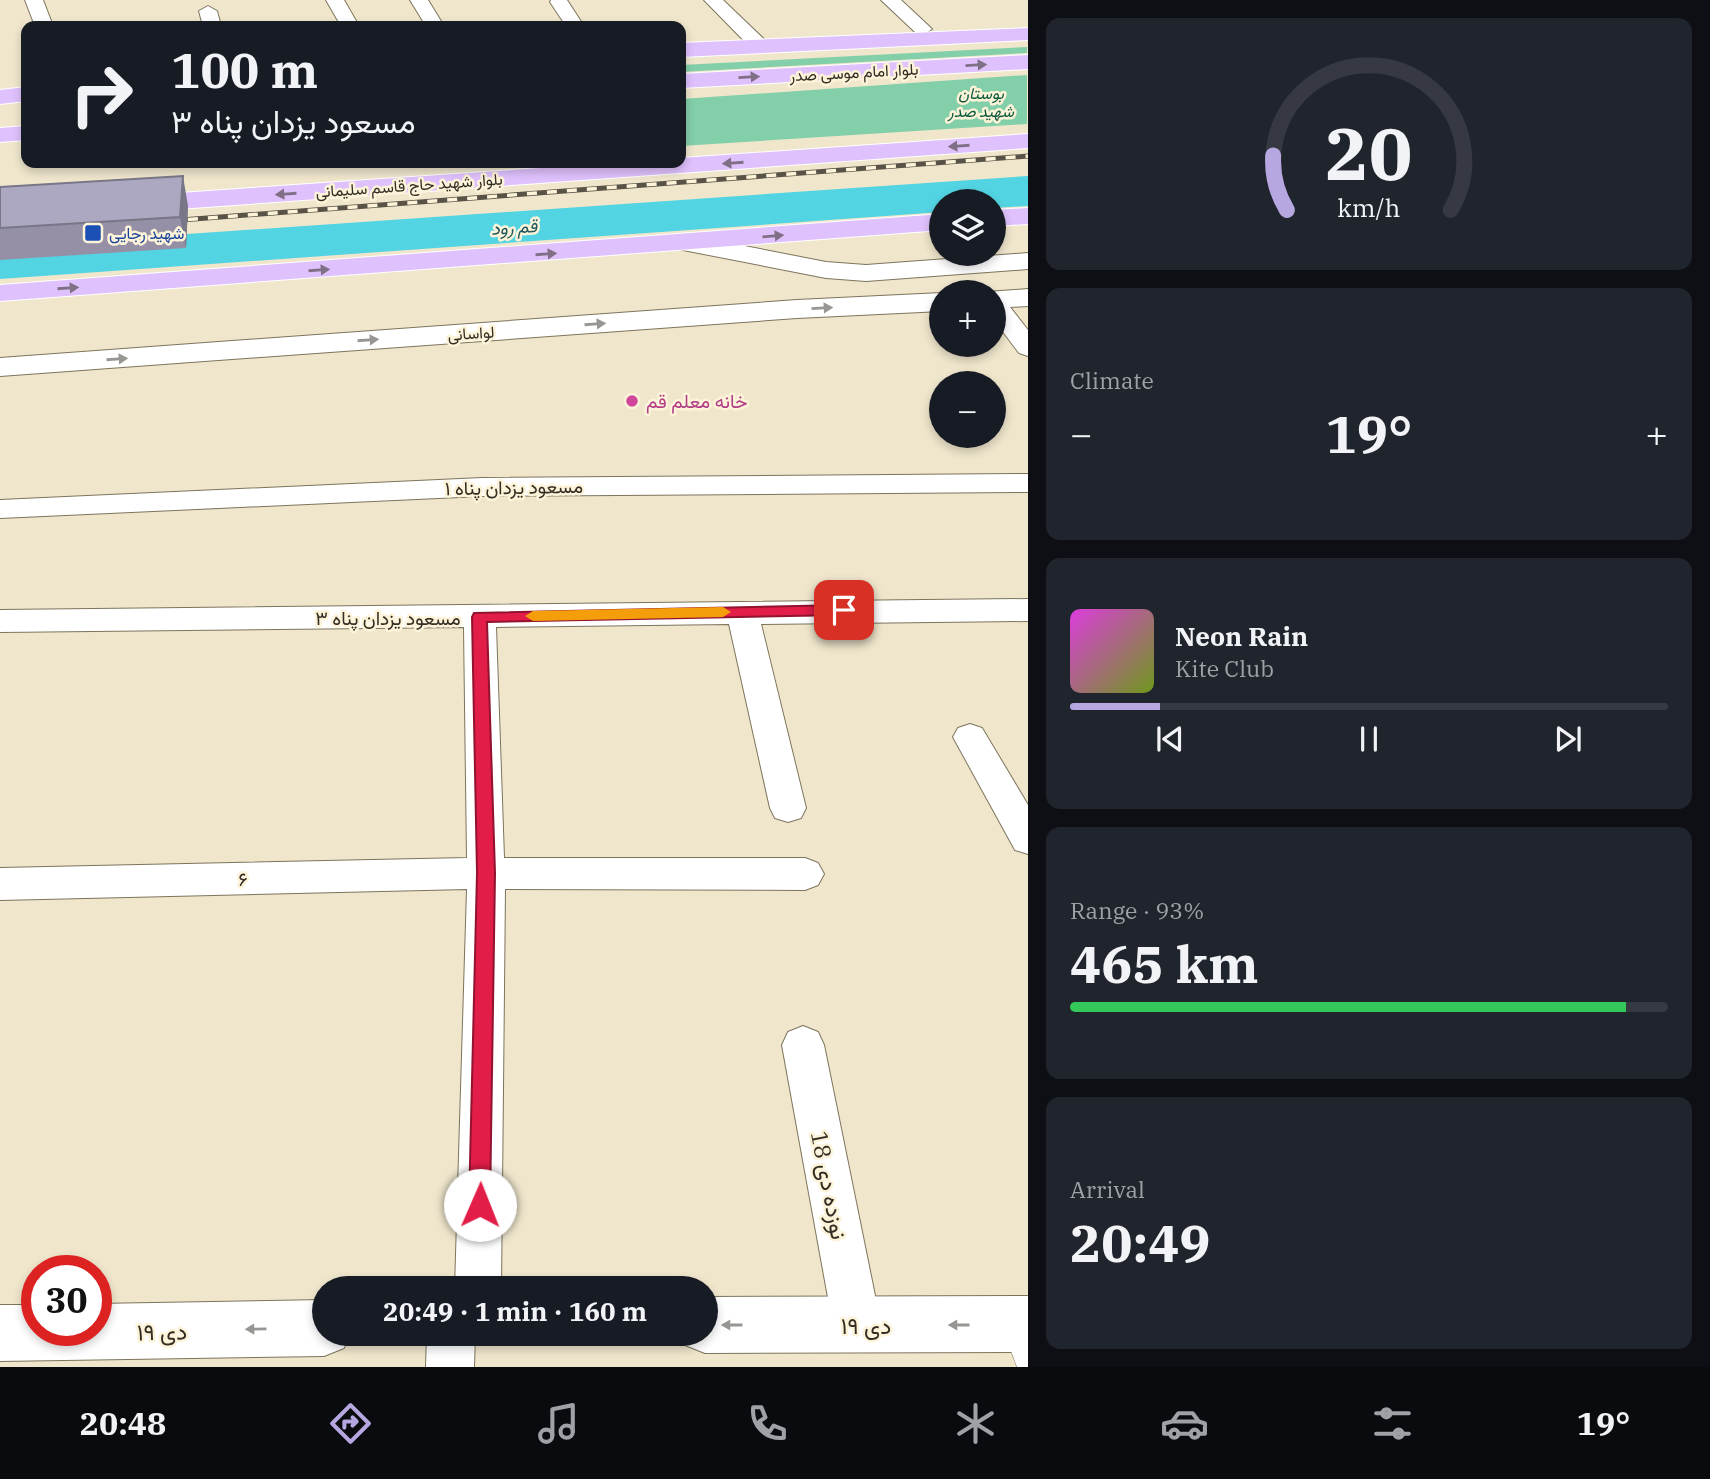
<!DOCTYPE html>
<meta charset="utf-8">
<style>
:root{--surface:#171b24;--page:#20242c;--text:#f1f3f6;--muted:#9ea1a6;--line:#363941;--accent:#b6a7e0}
body{margin:0;font-family:"IBM Plex Serif",Vazirmatn,serif;background:var(--page);color:var(--text);height:100vh;display:flex;flex-direction:column;font-size:26px;white-space:nowrap}
*{box-sizing:border-box;margin:0}
p{font-size:23px;color:var(--muted)}
.icon{flex:none;width:38px;height:38px;fill:none;stroke:currentColor;stroke-width:2;stroke-linecap:round;stroke-linejoin:round}
.map{position:relative;flex:1;overflow:hidden}
.drawer{display:flex;flex-direction:column;gap:18px;padding:18px;background:#0d0f14;width:682px}
.drawer>*{flex:none}
.top-card{position:absolute;left:21px;top:21px;width:665px;height:147px;border-radius:14px;box-shadow:0 4px 10px #0003;background:#171b24;color:var(--text);overflow:hidden}
.controls{position:absolute;left:929px;top:189px;display:grid;gap:14px}
.controls a{display:grid;place-items:center;width:77px;height:77px;border-radius:50%;background:var(--surface);box-shadow:0 4px 10px #0003;font-size:35px}
.speed{position:absolute;left:21px;top:1255px;display:flex;gap:14px;font-size:35px;font-weight:700;text-align:center}
.speed>*{display:grid;place-content:center;width:91px;height:91px;border-radius:50%;background:var(--surface);box-shadow:0 4px 10px #0003;line-height:1}
.speed .limit{border:10px solid #d22;background:#fff;color:#111}
.pin{position:absolute;display:grid;place-items:center;width:60px;height:60px;color:#fff;margin:-30px;border-radius:14px;box-shadow:0 4px 10px #0006}
.me{position:absolute;width:77px;margin:-38px;rotate:1deg;stroke-linejoin:round;filter:drop-shadow(0 0 5px #0008)}
.turn{display:flex;align-items:center;gap:24px;height:147px;padding:0 35px;font-size:32px}
.turn .icon{width:91px;height:91px;stroke-width:2.5}
.turn b{display:block;font-size:49px;line-height:60px}
.big{font-size:52px;font-weight:700;line-height:1.1}
.drawer .tile{flex:1;display:flex;flex-direction:column;justify-content:center;gap:10px;min-width:0;padding:0 24px;border-radius:14px;background:var(--page)}
.drawer .dial{align-items:center;gap:0}
.dial svg{height:182px;overflow:visible;fill:none;stroke:var(--line);stroke-width:7;stroke-linecap:round;text-anchor:middle}
.dial text{fill:var(--text);stroke:none}
.song{display:flex;align-items:center;gap:21px}
.cover{width:84px;height:84px;border-radius:10px;background:linear-gradient(135deg,hsl(300 70% 55%),hsl(80 70% 35%))}
.played{height:7px;border-radius:4px;background:linear-gradient(90deg,var(--accent) 15%,var(--line) 15%)}
.keys{display:flex;justify-content:space-around;direction:ltr}
.heat{display:flex;justify-content:space-between;align-items:center;font-size:38px;direction:ltr}
.charge{height:10px;border-radius:5px;background:linear-gradient(90deg,#34c759 93%,var(--line) 0)}
.trip{position:absolute;left:312px;top:1276px;width:406px;height:70px;border-radius:35px;background:var(--surface);box-shadow:0 4px 10px #0003;font-weight:700;line-height:70px;text-align:center}
.tabs{display:flex;height:112px;justify-content:space-around;align-items:center;background:#090b0e;color:var(--muted)}
.tabs .icon{width:49px;height:49px}
.tabs .selected{color:var(--accent)}
.tabs b{font-size:32px;color:var(--text)}
main{display:flex;flex:1;min-height:0}
.map>svg:first-child{display:block}
.green{fill:#83cfa9}
.lines{fill:none;stroke-linecap:round;stroke-linejoin:round}
.river{fill:#53d4e3;fill-rule:evenodd}
.lane-casing{stroke:#7c745c;stroke-width:1}
.street-casing{stroke:#7c745c;stroke-width:2}
.secondary-casing{stroke:#7c745c;stroke-width:2}
.primary-casing{stroke:#fff;stroke-width:2}
.lane{fill:#fff;fill-rule:evenodd}
.street{fill:#fff;fill-rule:evenodd}
.secondary{fill:#fff;fill-rule:evenodd}
.primary{fill:#dfc1fd;fill-rule:evenodd}
.rail-casing{stroke:#585346;stroke-width:5}
.rail{stroke:#fdf3d9;stroke-width:3.5;stroke-dasharray:10;stroke-linecap:butt}
.wall{fill:#9590a6}
.shaded-wall{fill:#797687}
.building{fill:#ada8c1;stroke:#797687;stroke-width:2}
.oneway{fill:#807086}
.oneway2{fill:#989692}
.route{fill:#e11d48;stroke:#92132f;stroke-width:2}
.slow{fill:#f59e0b}
.transit-dot{fill:#1a4fb4;stroke:#fdf3d9;stroke-width:2.5}
.hotel-dot{fill:#d1479c;stroke:#fdf3d9;stroke-width:2.5}
.labels{text-anchor:middle;dominant-baseline:central;stroke-width:5;stroke-linejoin:round;paint-order:stroke}
.far-street-label{font-size:16px;fill:#322e24;stroke:#fdf3d9}
.far-park-label{font-size:16px;font-style:italic;fill:#0b593c;stroke:#fdf3d9}
.far-transit-label{font-size:16px;fill:#164399;stroke:#fdf3d9;text-anchor:start}
.far-water-label{font-size:18px;font-style:italic;fill:#21575e;stroke:#fdf3d9}
.hotel-label{font-size:19px;fill:#b23c85;stroke:#fdf3d9;text-anchor:start}
.street-label{font-size:19px;fill:#322e24;stroke:#fdf3d9}
.near-street-label{font-size:23px;fill:#322e24;stroke:#fdf3d9}
</style>
<main>
<div class="map">
<svg width="1028" height="1367" viewBox="0 0 1028 1367">
<rect width="100%" height="100%" fill="#efe6cc"/>
<!-- green -->
<g class="green">
<polygon points="1027,47 1027,53 681,72 681,65"/>
<polygon points="1027,75 1027,124 681,146 681,99"/>
</g>
<g class="lines">
<!-- river -->
<polygon class="river" points="1028,176 1028,206 994,208 994,201 942,201 942,212 0,279 0,247"/>
<defs>
<polygon id="lane" points="1017,1319 1026,1323 1028,1327 1028,1367 1017,1367 1004,1332 1008,1323"/>
<g id="street">
<polygon points="25,0 43,0 53,26 35,26"/>
<polygon points="326,0 344,0 359,26 341,26"/>
<polygon points="410,0 428,0 444,26 426,26"/>
<polygon points="551,0 567,0 584,26 566,26 550,2"/>
<polygon points="704,0 723,0 768,43 770,47 768,51 754,51"/>
<polygon points="881,0 901,0 932,29 923,35 916,33"/>
<polygon points="208,6 217,11 221,26 203,26 199,11"/>
<polygon points="994,296 1003,298 1028,330 1028,356 1019,353 994,320"/>
<polygon points="1028,474 1028,492 482,496 0,518 0,500 482,478"/>
<polygon points="1028,599 1028,621 761,624 806,808 801,818 788,822 775,818 770,808 729,624 496,627 504,858 805,858 818,863 824,874 818,885 805,890 505,889 501,1288 455,1288 467,889 0,900 0,868 467,858 464,627 0,632 0,610"/>
<polygon points="970,724 982,728 1028,805 1028,854 1015,850 953,737 958,728"/>
<polygon points="803,1026 818,1032 824,1045 881,1325 874,1342 857,1349 840,1342 833,1325 782,1045 788,1032"/>
<polygon points="427,1334 475,1334 474,1367 426,1367"/>
</g>
<g id="secondary">
<polygon points="688,235 826,262 866,265 1028,253 1028,269 866,281 826,278 678,249 675,243 678,237"/>
<polygon points="1028,289 1028,306 994,308 994,292 987,292"/>
<polygon points="942,293 942,311 797,318 0,376 0,358 797,300"/>
<polygon points="1028,1296 1028,1352 705,1353 685,1345 681,1334 705,1334 705,1297"/>
<polygon points="324,1300 324,1334 349,1334 344,1348 324,1356 0,1361 0,1305 37,1305 37,1330 96,1330 96,1304"/>
</g>
<g id="primary">
<polygon points="1028,28 1028,40 681,57 681,43"/>
<polygon points="1028,55 1028,69 681,88 681,74"/>
<polygon points="26,87 26,101 0,104 0,90"/>
<polygon points="26,126 26,140 0,142 0,128"/>
<polygon points="1028,134 1028,148 136,212 127,210 123,204 127,198 136,196 614,163 681,163 681,158"/>
<polygon points="1028,208 1028,224 994,226 994,210"/>
<polygon points="942,214 942,230 0,301 0,285"/>
</g>
</defs>
<!-- lane casing -->
<use href="#lane" class="lane-casing"/>
<!-- street casing -->
<use href="#street" class="street-casing"/>
<!-- secondary casing -->
<use href="#secondary" class="secondary-casing"/>
<!-- primary casing -->
<use href="#primary" class="primary-casing"/>
<!-- lane -->
<use href="#lane" class="lane"/>
<!-- street -->
<use href="#street" class="street"/>
<!-- secondary -->
<use href="#secondary" class="secondary"/>
<!-- primary -->
<use href="#primary" class="primary"/>
<defs>
<polyline id="rail" points="168,221 1028,156"/>
</defs>
<!-- rail casing -->
<use href="#rail" class="rail-casing"/>
<!-- rail -->
<use href="#rail" class="rail"/>
</g>
<!-- wall -->
<polygon class="wall" points="0,187 188,206 186,248 0,260"/>
<!-- shaded-wall -->
<polygon class="shaded-wall" points="183,176 188,206 186,248 180,217"/>
<!-- building -->
<polygon class="building" points="183,176 180,217 0,228 0,187"/>
<!-- one-way arrows -->
<defs><path id="oneway-solid" d="M-6-.8H1V-3.2L6.5 0L1 3.2V.8H-6Z" transform="scale(1.75)"/></defs>
<g class="oneway">
<use href="#oneway-solid" transform="translate(976 65) rotate(-3)"/>
<use href="#oneway-solid" transform="translate(749 77) rotate(-3)"/>
<use href="#oneway-solid" transform="translate(959 146) rotate(176)"/>
<use href="#oneway-solid" transform="translate(733 163) rotate(176)"/>
<use href="#oneway-solid" transform="translate(286 194) rotate(176)"/>
<use href="#oneway-solid" transform="translate(773 236) rotate(-5)"/>
<use href="#oneway-solid" transform="translate(546 254) rotate(-4)"/>
<use href="#oneway-solid" transform="translate(319 270) rotate(-4)"/>
<use href="#oneway-solid" transform="translate(68 288) rotate(-4)"/>
</g>
<g class="oneway2">
<use href="#oneway-solid" transform="translate(822 308) rotate(-3)"/>
<use href="#oneway-solid" transform="translate(595 324) rotate(-4)"/>
<use href="#oneway-solid" transform="translate(368 340) rotate(-4)"/>
<use href="#oneway-solid" transform="translate(117 359) rotate(-4)"/>
<use href="#oneway-solid" transform="translate(732 1325) rotate(180)"/>
<use href="#oneway-solid" transform="translate(959 1325) rotate(180)"/>
<use href="#oneway-solid" transform="translate(256 1329) rotate(179)"/>
</g>
<!-- route -->
<polygon class="route" points="844,605 852,610 844,615 487,622 495,873 490,1205 487,1213 480,1216 472,1213 469,1205 477,873 472,617 474,613"/>
<!-- slow -->
<polygon class="slow" points="723,607 731,612 723,617 533,621 525,616 533,611"/>
<!-- markers -->
<rect class="transit-dot" x="84" y="224" width="18" height="18" rx="3.5"/>
<circle class="hotel-dot" cx="632" cy="401" r="7"/>
<g class="labels">
<!-- far-street labels -->
<g class="far-street-label">
<text transform="translate(854 72) rotate(-3)">بلوار امام موسی صدر</text>
<text transform="translate(409 185) rotate(-4)">بلوار شهید حاج قاسم سلیمانی</text>
<text transform="translate(471 333) rotate(-4)">لواسانی</text>
</g>
<!-- far-park labels -->
<g class="far-park-label">
<text x="981" y="93">بوستان<tspan x="981" dy="18">شهید صدر</tspan></text>
</g>
<!-- far-transit labels -->
<g class="far-transit-label">
<text x="109" y="233">شهید رجایی</text>
</g>
<!-- far-water labels -->
<g class="far-water-label">
<text transform="translate(514 227) rotate(-4)">قم رود</text>
</g>
<!-- hotel labels -->
<g class="hotel-label">
<text x="646" y="401">خانه معلم قم</text>
</g>
<!-- street labels -->
<g class="street-label">
<text transform="translate(514 487) rotate(-1)">۱ مسعود یزدان پناه</text>
<text x="388" y="618">۳ مسعود یزدان پناه</text>
<text transform="translate(243 879) rotate(-1)">۶</text>
</g>
<!-- near-street labels -->
<g class="near-street-label">
<text transform="translate(830 1185) rotate(79)">نوزده دی 18</text>
<text x="866" y="1325">۱۹ دی</text>
<text transform="translate(162 1331) rotate(-1)">۱۹ دی</text>
</g>
</g>
</svg>
<div class="controls">
<a><svg class="icon" aria-label="layers" viewBox="0 0 24 24"><path d="M12 4l9 5-9 5-9-5zM3 14l9 5 9-5"/></svg></a>
<a>+</a>
<a>−</a>
</div>
<div class="speed"><div class="limit">30</div></div>
<div class="pin" style="left:844px;top:610px;background:#d93025"><svg class="icon" aria-label="arrive" viewBox="0 0 24 24"><path d="M6 21V4h12l-3 4 3 4H6"/></svg></div>
<svg class="me" style="left:480px;top:1205px" viewBox="-20 -20 40 40"><circle r="19" fill="#fff"/><path d="M0-13L10 11 0 6-10 11z" fill="#e11d48"/></svg>
<div class="trip">20:49 · 1 min · 160 m</div>
<div class="top-card">
<div class="turn"><svg class="icon" aria-label="right" viewBox="0 0 24 24"><path d="M7 20v-9h11M14 6l5 5-5 5"/></svg><div><b>100 m</b>۳ مسعود یزدان پناه</div></div>
</div>
</div>
<section class="drawer">
<div class="tile dial"><svg viewBox="0 0 100 80">
<path d="M14 69A42 42 0 1 1 86 69"/>
<path d="M14 69A42 42 0 0 1 8 45" stroke="#b6a7e0"/>
<text x="50" y="56" font-size="32" font-weight="700">20</text>
<text x="50" y="72" font-size="11">km/h</text>
</svg></div>
<div class="tile"><p>Climate</p>
<div class="heat"><a>−</a><b class="big">19°</b><a>+</a></div>
</div>
<div class="tile">
<div class="song"><i class="cover"></i><div><b>Neon Rain</b><p>Kite Club</p></div></div>
<div class="played"></div>
<div class="keys"><svg class="icon" aria-label="previous" viewBox="0 0 24 24"><path d="M18 5L8 12l10 7zM5 5v14"/></svg><svg class="icon" aria-label="pause" viewBox="0 0 24 24"><path d="M8 5v14M16 5v14"/></svg><svg class="icon" aria-label="next" viewBox="0 0 24 24"><path d="M6 5l10 7-10 7zM19 5v14"/></svg></div>
</div>
<div class="tile"><p>Range · 93%</p><b class="big">465 km</b><div class="charge"></div></div>
<div class="tile"><p>Arrival</p><b class="big">20:49</b></div>
</section>
</main>
<nav class="tabs">
<b>20:48</b>
<svg class="icon selected" aria-label="directions" viewBox="0 0 24 24"><path d="M12 3l9 9-9 9-9-9zM9 14v-3h6M13 9l2 2-2 2"/></svg>
<svg class="icon" aria-label="music" viewBox="0 0 24 24"><path d="M9 18V5l10-2v13"/><circle cx="6" cy="18" r="3"/><circle cx="16" cy="16" r="3"/></svg>
<svg class="icon" aria-label="phone" viewBox="0 0 24 24"><path d="M5 4h4l2 5-3 2q2 4 5 5l2-3 5 2v4C11 20 4 13 5 4z"/></svg>
<svg class="icon" aria-label="climate" viewBox="0 0 24 24"><path d="M12 3v18M4 7l16 10M4 17L20 7"/></svg>
<svg class="icon" aria-label="car" viewBox="0 0 24 24"><path d="M5 17H2v-5l4-1 3-4h7l3 4 3 1v5h-3M9 17h6M6 11h13"/><circle cx="7" cy="17" r="2"/><circle cx="17" cy="17" r="2"/></svg>
<svg class="icon" aria-label="filters" viewBox="0 0 24 24"><path d="M4 7h16M4 17h16"/><circle cx="9" cy="7" r="2"/><circle cx="15" cy="17" r="2"/></svg>
<b>19°</b>
</nav>
